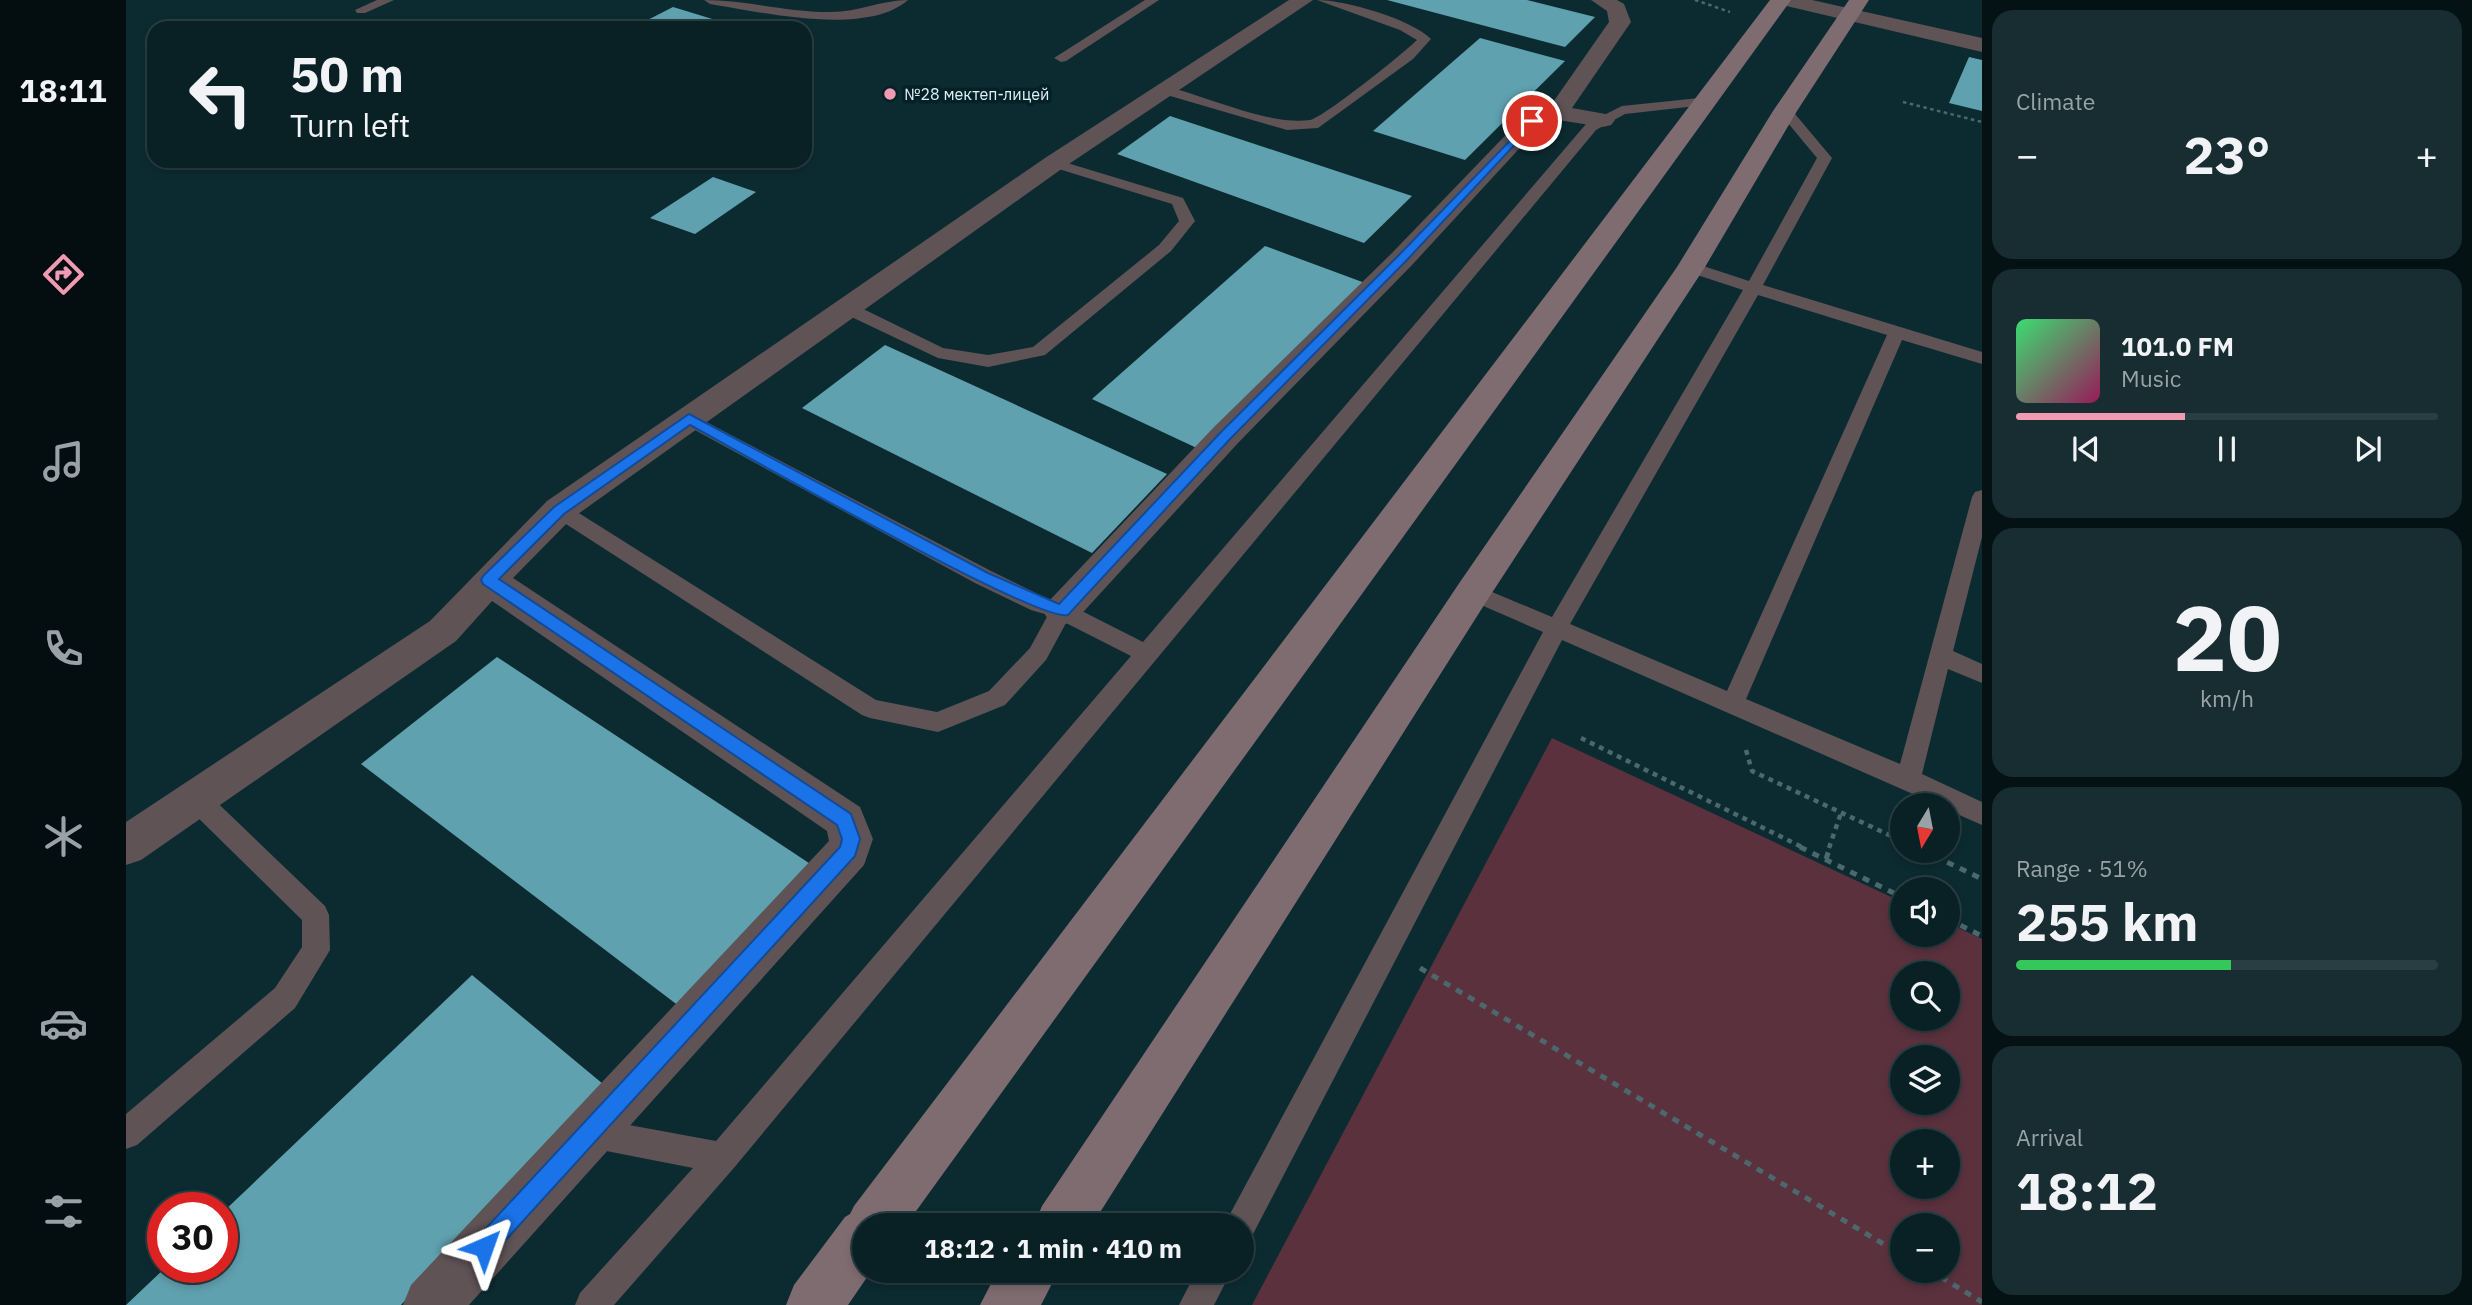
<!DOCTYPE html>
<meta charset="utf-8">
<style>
:root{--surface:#092025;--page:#172d32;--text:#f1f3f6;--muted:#99a3a7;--line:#293e42;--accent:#f19ab4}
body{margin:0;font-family:"IBM Plex Sans",sans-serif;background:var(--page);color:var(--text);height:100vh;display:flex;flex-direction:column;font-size:26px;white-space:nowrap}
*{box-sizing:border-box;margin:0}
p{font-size:23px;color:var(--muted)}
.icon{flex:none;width:38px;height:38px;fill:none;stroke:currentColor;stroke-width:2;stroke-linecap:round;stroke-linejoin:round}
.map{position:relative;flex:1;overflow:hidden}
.details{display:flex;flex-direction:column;gap:10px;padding:10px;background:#051214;width:490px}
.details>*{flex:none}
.top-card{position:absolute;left:21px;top:21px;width:665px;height:147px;border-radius:21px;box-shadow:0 4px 10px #0003,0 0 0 2px var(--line);background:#092025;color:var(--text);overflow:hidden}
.needle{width:46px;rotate:190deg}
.tools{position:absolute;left:1764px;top:793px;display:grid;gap:14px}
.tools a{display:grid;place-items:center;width:70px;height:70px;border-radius:50%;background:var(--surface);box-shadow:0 4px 10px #0003,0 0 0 2px var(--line);font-size:35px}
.speed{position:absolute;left:21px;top:1192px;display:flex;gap:14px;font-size:35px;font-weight:700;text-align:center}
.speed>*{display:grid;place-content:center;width:91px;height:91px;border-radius:50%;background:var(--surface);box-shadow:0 4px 10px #0003,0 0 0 2px var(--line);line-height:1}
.speed .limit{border:10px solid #d22;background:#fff;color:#111}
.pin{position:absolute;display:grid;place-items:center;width:60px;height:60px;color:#fff;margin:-30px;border:4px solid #fff;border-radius:50%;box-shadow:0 2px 7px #0007}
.me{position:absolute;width:77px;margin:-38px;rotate:43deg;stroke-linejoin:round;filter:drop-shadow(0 0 5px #0008)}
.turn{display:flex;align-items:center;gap:24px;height:147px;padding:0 28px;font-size:32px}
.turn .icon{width:91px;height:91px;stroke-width:2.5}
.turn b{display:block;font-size:49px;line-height:60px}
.big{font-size:52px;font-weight:700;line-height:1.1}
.details .card{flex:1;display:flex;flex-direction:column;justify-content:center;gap:10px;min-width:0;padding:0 24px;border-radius:21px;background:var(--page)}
.details .dial{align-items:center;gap:0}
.dial b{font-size:91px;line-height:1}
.song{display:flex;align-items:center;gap:21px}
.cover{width:84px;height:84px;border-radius:10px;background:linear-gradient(135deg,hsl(140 70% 55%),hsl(330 70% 35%))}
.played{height:7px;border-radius:4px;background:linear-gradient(90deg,var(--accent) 40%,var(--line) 40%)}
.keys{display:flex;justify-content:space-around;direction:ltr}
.heat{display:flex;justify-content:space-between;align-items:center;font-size:38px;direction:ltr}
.charge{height:10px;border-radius:5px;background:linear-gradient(90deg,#34c759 51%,var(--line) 0)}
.trip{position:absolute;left:726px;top:1213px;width:402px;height:70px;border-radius:35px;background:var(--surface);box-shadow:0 4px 10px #0003,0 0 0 2px var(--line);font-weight:700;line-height:70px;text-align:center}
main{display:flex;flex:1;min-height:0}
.dock{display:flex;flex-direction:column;width:126px;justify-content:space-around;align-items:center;background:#040d0f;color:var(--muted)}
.dock .icon{width:49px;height:49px}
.dock .selected{color:var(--accent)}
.dock b{font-size:32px;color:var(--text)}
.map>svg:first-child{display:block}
.green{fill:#5b313e;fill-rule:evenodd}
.building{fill:#60a1af}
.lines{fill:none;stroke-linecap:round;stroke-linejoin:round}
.path-far2{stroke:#4d686d;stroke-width:2.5;stroke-dasharray:3.5 3.5;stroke-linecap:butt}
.path-far1{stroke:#4d686d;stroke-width:4.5;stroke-dasharray:5 5;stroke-linecap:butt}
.path{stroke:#4d686d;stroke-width:5;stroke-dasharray:7 7;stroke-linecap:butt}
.lane{fill:#5f5356;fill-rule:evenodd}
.street{fill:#5f5356;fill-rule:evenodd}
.secondary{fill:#7f6c71;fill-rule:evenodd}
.route{fill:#1a73e8;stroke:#114b97;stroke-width:2}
.poi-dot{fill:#f19ab4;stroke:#032127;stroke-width:2.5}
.labels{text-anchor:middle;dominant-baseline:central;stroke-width:7;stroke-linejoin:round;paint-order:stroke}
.far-poi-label{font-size:16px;fill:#e0f1f4;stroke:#032127;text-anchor:start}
</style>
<main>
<nav class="dock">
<b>18:11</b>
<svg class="icon selected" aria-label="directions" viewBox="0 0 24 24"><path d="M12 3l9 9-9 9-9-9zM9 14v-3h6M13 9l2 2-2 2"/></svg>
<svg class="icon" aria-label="music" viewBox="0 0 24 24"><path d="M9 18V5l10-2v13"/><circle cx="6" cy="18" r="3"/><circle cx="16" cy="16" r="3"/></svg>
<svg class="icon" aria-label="phone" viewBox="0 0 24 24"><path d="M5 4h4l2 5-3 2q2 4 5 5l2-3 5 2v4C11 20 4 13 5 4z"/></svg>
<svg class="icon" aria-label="climate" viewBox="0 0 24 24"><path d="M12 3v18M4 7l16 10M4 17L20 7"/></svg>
<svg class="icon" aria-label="car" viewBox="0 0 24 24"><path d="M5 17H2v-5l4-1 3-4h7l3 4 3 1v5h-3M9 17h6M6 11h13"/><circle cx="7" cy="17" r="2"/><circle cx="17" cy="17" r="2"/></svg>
<svg class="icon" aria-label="filters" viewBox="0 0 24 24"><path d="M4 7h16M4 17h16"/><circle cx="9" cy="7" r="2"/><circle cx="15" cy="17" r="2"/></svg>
</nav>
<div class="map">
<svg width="1856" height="1305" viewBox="0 0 1856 1305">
<rect width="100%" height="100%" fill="#0c2b31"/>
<!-- green -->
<path class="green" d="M1426,738L1776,902V934H1822V923L1856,939V1305H1126ZM1822,973V1018H1776V973ZM1776,1057H1822V1102H1776ZM1776,1141H1822V1186H1776ZM1822,1225V1270H1776V1225Z"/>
<!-- building -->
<g class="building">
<polygon points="1261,0 1401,0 1469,17 1439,47"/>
<polygon points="547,7 606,25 600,28 506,28"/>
<polygon points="1354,38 1439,61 1339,160 1247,131"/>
<polygon points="1843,57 1856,60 1856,111 1823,103"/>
<polygon points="1044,116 1286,196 1238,243 991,154"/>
<polygon points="587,177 630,192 569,234 524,218"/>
<polygon points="1139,246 1239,283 1075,450 966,399"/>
<polygon points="759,345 1041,474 966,553 676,408"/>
<polygon points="371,657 692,869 562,1013 235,764"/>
<polygon points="346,975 477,1084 275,1305 0,1305 40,1267 96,1267 96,1213"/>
</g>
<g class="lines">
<!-- path-far2 -->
<g class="path-far2">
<polyline points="1569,0 1604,12"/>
<polyline points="1777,102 1856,122"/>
</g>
<!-- path-far1 -->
<g class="path-far1">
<polyline points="1455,738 1678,848"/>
<polyline points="1620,750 1626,771 1776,841"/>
<polyline points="1703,848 1715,813"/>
</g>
<!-- path -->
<g class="path">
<polyline points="1674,847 1776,897"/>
<polyline points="1796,850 1856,879"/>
<polyline points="1700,859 1704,847"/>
<polyline points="1822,919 1856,936"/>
<polyline points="1294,968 1776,1255"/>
<polyline points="1803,1270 1856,1302"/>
</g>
<!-- lane -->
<g class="lane">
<polygon points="251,0 268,0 239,13 231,13 229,10"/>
<path d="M578,0C620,0 660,12 702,12C730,13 755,0 782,0C740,37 635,12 584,4Z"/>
<polygon points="1019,0 1033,0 940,61 935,62 928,58"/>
<path d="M1191,0C1219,0 1285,19 1305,39L1287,59L1192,128L1161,130L1034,93L1032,90L1039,86C1080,96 1144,126 1184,120C1197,118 1278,53 1291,40L1274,30Z"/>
<polygon points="1583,97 1588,98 1588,104 1499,114 1470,130 607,1169 488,1305 449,1305 454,1293 567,1168 465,1148 454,1144 450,1133 454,1122 465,1118 590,1141 1005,656 940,623 920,660 879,705 812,732 744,718 736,715 426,515 423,510 426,505 440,505 750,700 811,712 863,691 904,648 922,615 905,610 849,583 556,423 554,419 556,415 563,413 865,571 920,598 944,605 1017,642 1460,124 1496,106"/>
<path d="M1659,107L1664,108L1706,158L1637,285L1856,352V364L1776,340L1620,699L1774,764L1846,497L1849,492L1856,490V537L1827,651L1856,664V683L1822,669L1796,774L1856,802V825L1822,810V805H1812L1436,640L1126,1236L1116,1240V1225H1099L1104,1214L1417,632L1339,598L1336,592L1339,586L1347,584L1426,617L1617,290L1559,271L1557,267L1565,262L1623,281L1691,158L1652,111ZM1632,295L1761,335L1601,691L1444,624Z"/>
<polygon points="928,159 1057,198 1069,221 1045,251 919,355 862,367 812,358 715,312 712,308 715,304 727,304 817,348 862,355 907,347 1033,245 1053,221 1046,204 923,166 921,163"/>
<polygon points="68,786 77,789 199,906 203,915 204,950 169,1008 11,1145 0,1149 0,1114 149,988 176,947 176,920 59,805 55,797 59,789"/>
<polygon points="1071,1270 1106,1270 1088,1305 1053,1305"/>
</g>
<!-- street -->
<g class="street">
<polygon points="1163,0 1187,0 937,168 445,519 387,578 734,807 747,839 738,865 343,1305 277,1305 285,1285 703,841 701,831 366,601 330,641 15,860 0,865 0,822 304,621 421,501 919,158"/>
<polygon points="1465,0 1491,0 1498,4 1505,22 1446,108 1485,115 1489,120 1485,125 1477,127 1432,120 1414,126 1286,265 1112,443 949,621 936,625 923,621 917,611 923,601 1088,427 1266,253 1398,116 1423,108 1483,22 1481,11"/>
<polygon points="1649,0 1686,0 1856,38 1856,52 1652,4"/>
</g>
<!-- secondary -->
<g class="secondary">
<polygon points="1644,0 1665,0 780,1225 738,1225 738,1270 746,1270 722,1305 660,1305 668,1285 719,1217 724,1214 728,1206"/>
<polygon points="1723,0 1743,0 1671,111 1579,267 1360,602 966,1225 908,1225 916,1206 1334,582 1551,267 1647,111"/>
<polygon points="872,1270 933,1270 915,1305 854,1305"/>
</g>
</g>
<!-- route -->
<path class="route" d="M1406,118L1411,121L1409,123L1280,261L1105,438L942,615C914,624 610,450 564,425L438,514L373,579L725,814L734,839L729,856L366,1255L358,1259L350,1255L346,1247L350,1239L714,847L716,839L711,825L357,584L355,580L357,576L428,507L563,414L862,573L933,604L1095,432L1272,256Z"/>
<!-- markers -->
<circle class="poi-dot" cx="764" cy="94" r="7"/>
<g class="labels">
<!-- far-poi labels -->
<g class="far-poi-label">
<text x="778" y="94">№28 мектеп-лицей</text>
</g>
</g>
</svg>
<div class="tools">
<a><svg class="needle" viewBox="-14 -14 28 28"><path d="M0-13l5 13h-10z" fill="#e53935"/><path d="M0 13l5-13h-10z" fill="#99a3a7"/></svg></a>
<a><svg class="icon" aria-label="sound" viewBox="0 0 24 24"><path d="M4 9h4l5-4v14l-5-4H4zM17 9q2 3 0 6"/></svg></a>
<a><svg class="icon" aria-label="search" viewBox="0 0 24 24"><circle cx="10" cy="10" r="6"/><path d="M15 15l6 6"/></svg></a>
<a><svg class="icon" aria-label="layers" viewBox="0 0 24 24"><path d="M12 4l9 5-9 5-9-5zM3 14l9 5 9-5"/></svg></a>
<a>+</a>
<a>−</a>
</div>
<div class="speed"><div class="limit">30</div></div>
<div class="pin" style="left:1406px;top:121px;background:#d93025"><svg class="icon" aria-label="arrive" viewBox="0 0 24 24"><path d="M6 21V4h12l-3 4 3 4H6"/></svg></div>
<svg class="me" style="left:358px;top:1247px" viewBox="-20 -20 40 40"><path d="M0-17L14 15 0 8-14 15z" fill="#1a73e8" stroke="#fff" stroke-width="4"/></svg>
<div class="trip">18:12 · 1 min · 410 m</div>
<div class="top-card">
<div class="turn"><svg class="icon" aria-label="left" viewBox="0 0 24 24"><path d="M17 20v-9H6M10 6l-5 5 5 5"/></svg><div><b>50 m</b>Turn left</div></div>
</div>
</div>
<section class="details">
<div class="card"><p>Climate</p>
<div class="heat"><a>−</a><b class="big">23°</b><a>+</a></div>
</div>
<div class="card">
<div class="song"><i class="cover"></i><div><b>101.0 FM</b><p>Music</p></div></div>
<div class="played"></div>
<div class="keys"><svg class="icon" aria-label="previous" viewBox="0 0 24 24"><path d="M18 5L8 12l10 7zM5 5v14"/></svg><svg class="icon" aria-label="pause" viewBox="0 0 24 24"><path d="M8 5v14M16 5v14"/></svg><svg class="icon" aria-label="next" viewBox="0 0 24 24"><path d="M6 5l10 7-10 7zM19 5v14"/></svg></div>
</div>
<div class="card dial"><b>20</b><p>km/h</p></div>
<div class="card"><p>Range · 51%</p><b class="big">255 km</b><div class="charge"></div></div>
<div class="card"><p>Arrival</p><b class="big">18:12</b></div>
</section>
</main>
